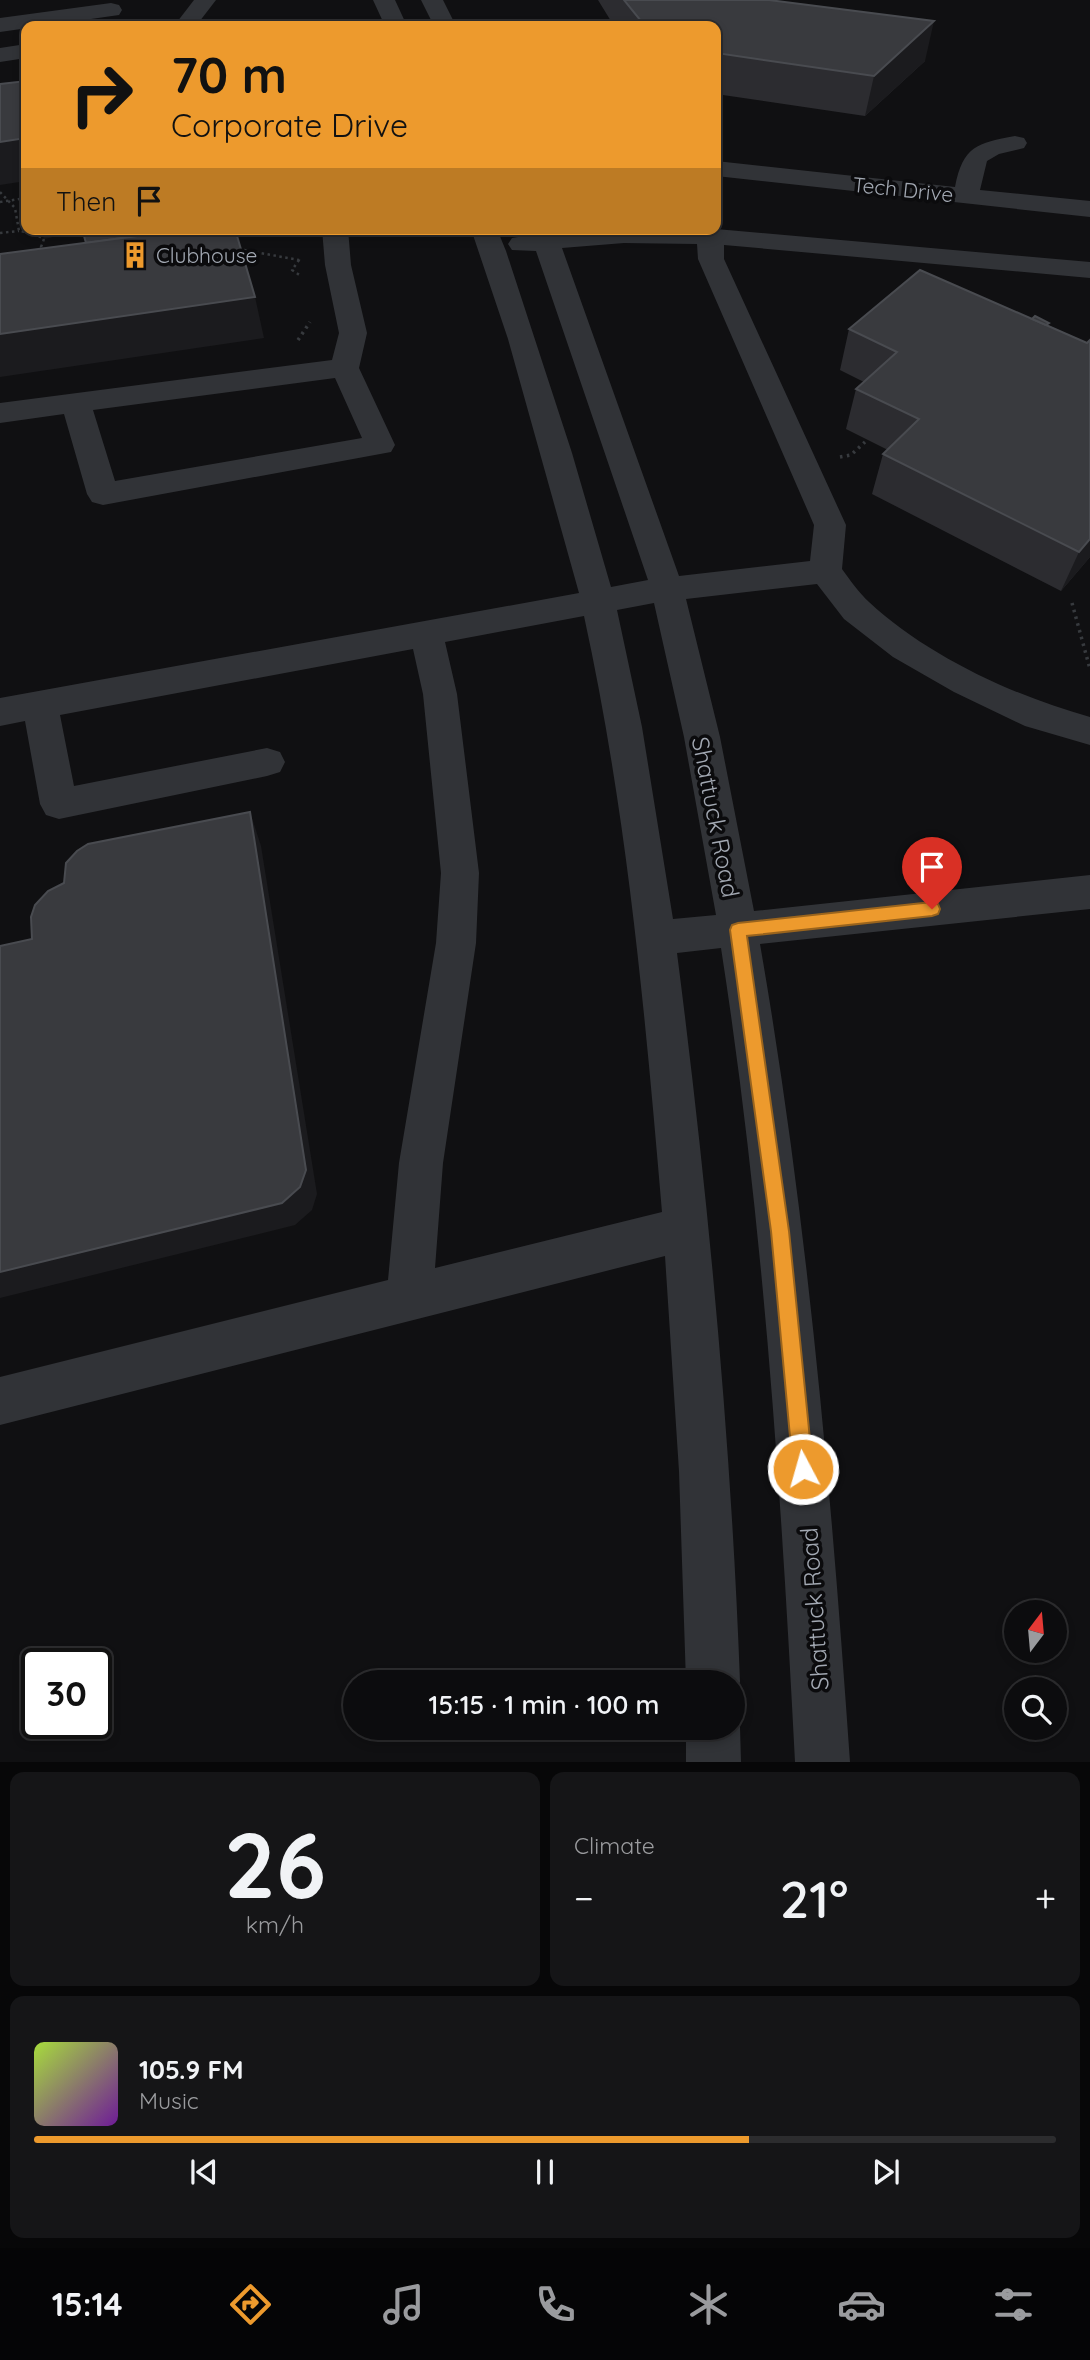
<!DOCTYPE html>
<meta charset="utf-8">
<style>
:root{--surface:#0c0c0e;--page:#151517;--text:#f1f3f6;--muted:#9a9b9e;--line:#2c2c2e;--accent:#ed9a2d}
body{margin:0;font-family:Quicksand,sans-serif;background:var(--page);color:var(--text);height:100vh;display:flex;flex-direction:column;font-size:26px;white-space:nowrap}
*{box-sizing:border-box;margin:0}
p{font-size:23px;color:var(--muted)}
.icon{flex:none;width:38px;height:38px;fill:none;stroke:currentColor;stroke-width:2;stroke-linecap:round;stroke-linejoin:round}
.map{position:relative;height:1762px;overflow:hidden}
.sheet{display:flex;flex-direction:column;gap:10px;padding:10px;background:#070708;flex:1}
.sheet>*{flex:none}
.hud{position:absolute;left:21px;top:21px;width:700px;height:214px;border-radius:14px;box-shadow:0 4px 10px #0003,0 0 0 2px var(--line);background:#ed9a2d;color:#111;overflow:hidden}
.needle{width:46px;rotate:16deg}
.buttons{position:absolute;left:1004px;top:1600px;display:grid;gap:14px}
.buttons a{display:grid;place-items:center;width:63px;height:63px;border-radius:50%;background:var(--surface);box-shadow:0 4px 10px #0003,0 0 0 2px var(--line);font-size:35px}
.speed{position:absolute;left:21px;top:1648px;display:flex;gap:14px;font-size:35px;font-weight:700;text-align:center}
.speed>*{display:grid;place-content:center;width:91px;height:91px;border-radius:50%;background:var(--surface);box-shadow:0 4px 10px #0003,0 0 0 2px var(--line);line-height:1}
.speed .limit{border:4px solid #111;border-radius:10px;background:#fff;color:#111}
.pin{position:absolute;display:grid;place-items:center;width:60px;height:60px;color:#fff;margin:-72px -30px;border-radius:50% 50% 50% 0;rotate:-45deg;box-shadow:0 0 7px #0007}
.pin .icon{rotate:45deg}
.me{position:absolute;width:77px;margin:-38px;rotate:354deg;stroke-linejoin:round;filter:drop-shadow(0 0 5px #0008)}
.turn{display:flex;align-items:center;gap:24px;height:147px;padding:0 35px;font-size:32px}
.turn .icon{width:91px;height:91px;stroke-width:2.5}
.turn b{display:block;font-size:49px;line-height:60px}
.then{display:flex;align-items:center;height:66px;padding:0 35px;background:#0003;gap:14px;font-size:26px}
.big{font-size:52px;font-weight:600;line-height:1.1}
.sheet .tile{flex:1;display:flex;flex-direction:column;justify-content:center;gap:10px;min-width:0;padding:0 24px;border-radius:14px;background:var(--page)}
.sheet .dial{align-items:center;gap:0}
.dial b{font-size:91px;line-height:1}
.song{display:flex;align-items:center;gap:21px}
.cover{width:84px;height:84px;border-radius:10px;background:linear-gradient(135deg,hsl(80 70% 55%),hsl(280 70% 35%))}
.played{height:7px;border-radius:4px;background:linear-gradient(90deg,var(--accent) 70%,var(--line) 70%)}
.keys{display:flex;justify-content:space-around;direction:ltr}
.heat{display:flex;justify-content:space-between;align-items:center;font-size:38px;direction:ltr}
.sheet .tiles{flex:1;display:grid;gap:10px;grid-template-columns:1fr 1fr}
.tile:last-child{grid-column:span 2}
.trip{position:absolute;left:343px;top:1670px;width:402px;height:70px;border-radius:35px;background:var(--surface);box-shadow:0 4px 10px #0003,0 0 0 2px var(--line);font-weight:600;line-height:70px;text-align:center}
.menu{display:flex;height:112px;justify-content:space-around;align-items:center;background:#050506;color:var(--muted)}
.menu .icon{width:49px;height:49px}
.menu .active{color:var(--accent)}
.menu b{font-size:32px;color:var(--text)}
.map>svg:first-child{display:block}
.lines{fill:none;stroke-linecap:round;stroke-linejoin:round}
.path-far1{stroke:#373a3e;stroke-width:2.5;stroke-dasharray:2.5 3.5;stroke-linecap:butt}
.path{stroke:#373a3e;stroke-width:3.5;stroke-dasharray:2.5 4.5;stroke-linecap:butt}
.minor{fill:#313337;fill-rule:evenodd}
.wall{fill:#2c2c30}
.shaded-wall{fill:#1b1b1e}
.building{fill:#393a3e;stroke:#494b50;stroke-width:2}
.route{fill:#ed9a2d;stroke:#9a641d;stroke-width:2}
.labels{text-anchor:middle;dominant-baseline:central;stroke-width:7;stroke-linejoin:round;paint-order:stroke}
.far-street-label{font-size:21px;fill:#a2a8b2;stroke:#0b0b0d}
.far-poi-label{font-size:21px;fill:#a2a8b2;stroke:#0b0b0d;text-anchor:start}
.street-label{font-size:24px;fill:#a2a8b2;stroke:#0b0b0d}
</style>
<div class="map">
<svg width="1090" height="1762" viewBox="0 0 1090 1762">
<rect width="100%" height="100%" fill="#101012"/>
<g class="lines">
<!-- path-far1 -->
<g class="path-far1">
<polyline points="0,192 15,208 19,231 33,233 44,239 41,247 45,250"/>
<polyline points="0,202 26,198"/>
<polyline points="0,233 19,231"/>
<polyline points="238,249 299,260 299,257"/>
<polyline points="299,260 292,270 301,276"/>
</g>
<!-- path -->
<g class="path">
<polyline points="298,340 310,322"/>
<polyline points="840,457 851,455 865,442"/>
<polyline points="1072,603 1090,669"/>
</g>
<!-- minor -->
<g class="minor">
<polygon points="194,0 216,0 196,26 174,26"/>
<polygon points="373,0 395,0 407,26 385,26"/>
<polygon points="421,0 443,0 456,26 434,26"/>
<polygon points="111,3 119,5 122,10 119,15 0,32 0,18"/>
<polygon points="26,44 26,58 0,62 0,48"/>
<path d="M1015,136L1024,138L1027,143L1024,148L999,154L987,161L980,190L1090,201V217L716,176V161L955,187C963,146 977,143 1015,136Z"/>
<path d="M322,229H348L351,265L367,333L359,368L395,445L391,452L103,505L92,502L87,494L64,414L0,423V403L332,360L339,333L325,265ZM335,378L362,438L115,481L93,410Z"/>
<path d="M471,229H497L506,251L572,453L611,587L648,580L536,251L512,250L508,244L512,238L530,235L528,229H554L556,233L599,229H716L1090,262V278L724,245V259L846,525L842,569C850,580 859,593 869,602C927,656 1014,696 1090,717V745L1025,726L954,692L893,657L844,619L817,584L686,599L720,737L754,911L1090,875V909L760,944C807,1215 831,1488 850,1762H795C781,1489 763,1218 721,948L677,953C708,1195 731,1438 740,1682L733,1698V1682H686L679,1471L665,1256L0,1425V1377L388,1280L399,1163L436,943L441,873L423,694L413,649L60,715L74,786L267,748L280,752L285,762L280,772L267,776L59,819L46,815L40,804L25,721L0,726V698L579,593L508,339ZM624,243L697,244L698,259L814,525L810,561L679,576L562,248ZM654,603L684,737L716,915L673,919L642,727L617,610ZM584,616C627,813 645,1012 662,1212L435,1268L443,1163L476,943L479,873L457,694L445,642Z"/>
<polygon points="733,1710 740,1727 741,1762 686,1762 686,1727 733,1727"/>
</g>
</g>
<!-- wall -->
<g class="wall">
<polygon points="598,0 769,0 925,61 865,116 716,94 716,26 614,26"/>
<polygon points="1048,325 1087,343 1090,340 1090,557 1061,591 872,494 883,454 888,450 846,429 856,389 864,382 840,370 849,329"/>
</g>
<!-- shaded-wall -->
<g class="shaded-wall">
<polygon points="934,21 925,61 865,116 874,76"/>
<polygon points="26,138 26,181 0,185 0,142"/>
<polygon points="41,229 83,229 83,231 44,239"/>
<polygon points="169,229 193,229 87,246"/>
<polygon points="255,297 264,338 0,377 0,334"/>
<polygon points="1090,539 1090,557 1061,591 1079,552"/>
<polygon points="250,812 261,846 317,1194 312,1210 295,1225 0,1298 0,1272"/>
</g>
<!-- building -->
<g class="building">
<polygon points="624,0 769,0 934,21 874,76 716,53 716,26 645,26"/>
<polygon points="26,81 26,138 0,142 0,84"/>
<polygon points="23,173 26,173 26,184"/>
<polygon points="82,229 169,229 129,237 86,243"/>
<polygon points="191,229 235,229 255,297 0,334 0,254"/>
<polygon points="920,270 1087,343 1090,340 1090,539 1079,552 883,454 919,419 856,389 897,352 849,329"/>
<polygon points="1035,316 1049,323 1046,325 1032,319"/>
<polygon points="250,812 306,1170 300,1187 282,1203 0,1272 0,946 32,939 31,917 35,905 48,891 64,883 66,863 77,851 88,844"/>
</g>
<!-- route -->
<polygon class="route" points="932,902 938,904 940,909 938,914 932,916 747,936 789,1231 813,1469 810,1477 803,1480 796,1477 793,1469 771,1231 730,930 732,925 738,923"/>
<!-- icons -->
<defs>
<symbol id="building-bare" viewBox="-9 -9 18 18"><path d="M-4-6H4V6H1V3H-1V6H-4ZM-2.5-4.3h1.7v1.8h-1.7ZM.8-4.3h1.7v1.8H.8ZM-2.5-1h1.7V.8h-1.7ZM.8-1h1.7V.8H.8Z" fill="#ed9a2d" stroke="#0b0b0d" stroke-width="2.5" paint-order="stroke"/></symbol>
</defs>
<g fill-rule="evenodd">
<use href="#building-bare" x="116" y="236" width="38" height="38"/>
</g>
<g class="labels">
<!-- far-street labels -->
<g class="far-street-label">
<text transform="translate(903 189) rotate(6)">Tech Drive</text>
</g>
<!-- far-poi labels -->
<g class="far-poi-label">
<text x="156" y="255">Clubhouse</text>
</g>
<!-- street labels -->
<g class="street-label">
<text transform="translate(716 817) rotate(79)">Shattuck Road</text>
<text transform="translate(814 1609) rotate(-94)">Shattuck Road</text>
</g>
</g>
</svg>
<div class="buttons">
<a><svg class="needle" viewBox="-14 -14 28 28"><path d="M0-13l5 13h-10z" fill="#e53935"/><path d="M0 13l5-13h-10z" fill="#9a9b9e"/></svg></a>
<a><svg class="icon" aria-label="search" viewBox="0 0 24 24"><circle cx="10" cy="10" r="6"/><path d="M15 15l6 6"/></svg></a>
</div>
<div class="speed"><div class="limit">30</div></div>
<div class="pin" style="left:932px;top:909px;background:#d93025"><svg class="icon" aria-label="arrive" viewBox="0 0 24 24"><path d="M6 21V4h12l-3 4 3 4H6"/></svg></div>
<svg class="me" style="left:803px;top:1469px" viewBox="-20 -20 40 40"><circle r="17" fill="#ed9a2d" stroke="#fff" stroke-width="3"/><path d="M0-11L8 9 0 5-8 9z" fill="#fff"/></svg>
<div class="trip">15:15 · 1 min · 100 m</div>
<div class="hud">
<div class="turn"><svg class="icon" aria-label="right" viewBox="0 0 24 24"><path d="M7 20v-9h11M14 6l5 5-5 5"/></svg><div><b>70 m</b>Corporate Drive</div></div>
<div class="then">Then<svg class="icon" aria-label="arrive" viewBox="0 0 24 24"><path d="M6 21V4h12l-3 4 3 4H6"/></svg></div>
</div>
</div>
<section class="sheet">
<div class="tiles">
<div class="tile dial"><b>26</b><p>km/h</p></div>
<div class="tile"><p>Climate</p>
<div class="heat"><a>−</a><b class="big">21°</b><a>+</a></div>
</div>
<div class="tile">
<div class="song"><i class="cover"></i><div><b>105.9 FM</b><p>Music</p></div></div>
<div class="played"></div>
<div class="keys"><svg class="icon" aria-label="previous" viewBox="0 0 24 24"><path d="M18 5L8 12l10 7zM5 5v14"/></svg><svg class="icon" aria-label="pause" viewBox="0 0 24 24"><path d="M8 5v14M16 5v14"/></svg><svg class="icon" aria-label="next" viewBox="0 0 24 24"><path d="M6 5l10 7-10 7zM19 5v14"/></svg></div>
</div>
</div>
</section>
<nav class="menu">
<b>15:14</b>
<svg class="icon active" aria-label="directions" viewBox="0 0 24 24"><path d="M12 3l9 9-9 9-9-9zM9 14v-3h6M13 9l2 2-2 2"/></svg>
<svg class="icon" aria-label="music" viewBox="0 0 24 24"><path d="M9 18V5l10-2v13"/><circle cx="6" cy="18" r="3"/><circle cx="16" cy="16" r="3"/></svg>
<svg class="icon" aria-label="phone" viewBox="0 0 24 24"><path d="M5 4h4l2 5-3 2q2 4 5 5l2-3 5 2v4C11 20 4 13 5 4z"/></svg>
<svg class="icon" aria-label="climate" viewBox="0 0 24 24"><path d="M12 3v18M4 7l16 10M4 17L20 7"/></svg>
<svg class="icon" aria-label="car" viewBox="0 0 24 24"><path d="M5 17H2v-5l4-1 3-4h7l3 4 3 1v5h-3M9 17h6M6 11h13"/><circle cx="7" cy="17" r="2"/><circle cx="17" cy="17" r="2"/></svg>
<svg class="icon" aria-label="filters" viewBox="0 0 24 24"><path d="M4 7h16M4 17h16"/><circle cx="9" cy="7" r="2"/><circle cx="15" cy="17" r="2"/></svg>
</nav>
